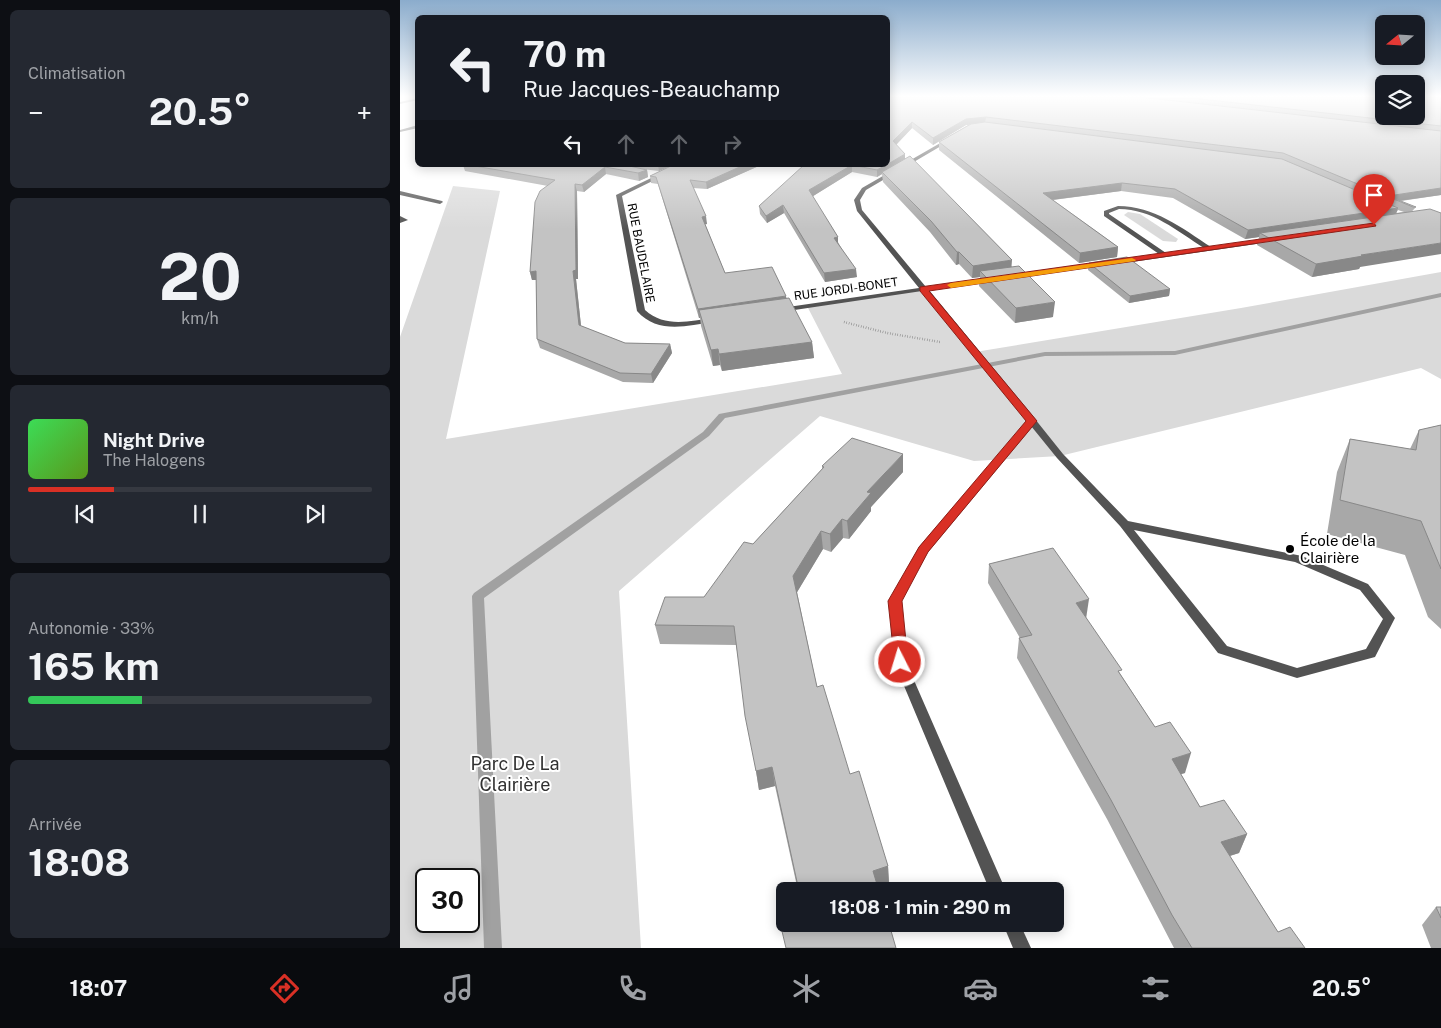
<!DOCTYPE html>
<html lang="fr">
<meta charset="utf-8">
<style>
:root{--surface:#171b24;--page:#242831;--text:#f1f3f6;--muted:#9ea1a6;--line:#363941;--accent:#d93025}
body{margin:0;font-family:"Public Sans",sans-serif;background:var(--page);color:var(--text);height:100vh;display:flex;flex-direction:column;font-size:19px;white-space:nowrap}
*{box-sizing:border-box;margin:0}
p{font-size:16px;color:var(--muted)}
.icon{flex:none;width:28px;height:28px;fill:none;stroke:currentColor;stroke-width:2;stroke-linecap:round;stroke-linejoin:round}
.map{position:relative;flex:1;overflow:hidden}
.panel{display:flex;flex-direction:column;gap:10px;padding:10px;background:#0d0f14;width:400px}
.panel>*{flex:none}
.hud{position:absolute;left:15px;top:15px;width:475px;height:152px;border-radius:8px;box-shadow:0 2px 12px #0003;background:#171b24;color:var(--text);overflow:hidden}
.needle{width:32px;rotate:252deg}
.controls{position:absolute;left:975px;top:15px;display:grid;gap:10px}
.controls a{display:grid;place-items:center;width:50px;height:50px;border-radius:8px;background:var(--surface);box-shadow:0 2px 12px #0003;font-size:25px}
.speed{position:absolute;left:15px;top:868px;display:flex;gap:10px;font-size:25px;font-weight:700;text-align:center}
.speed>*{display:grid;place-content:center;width:65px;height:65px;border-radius:50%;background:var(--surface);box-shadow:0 2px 12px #0003;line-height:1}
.speed .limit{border:2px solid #111;border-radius:8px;background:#fff;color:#111}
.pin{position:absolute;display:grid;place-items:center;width:42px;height:42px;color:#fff;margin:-51px -21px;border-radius:50% 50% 50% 0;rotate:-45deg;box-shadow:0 0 5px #0007}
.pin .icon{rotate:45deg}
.me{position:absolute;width:55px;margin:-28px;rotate:355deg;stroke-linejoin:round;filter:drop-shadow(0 0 4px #0008)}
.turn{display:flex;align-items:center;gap:18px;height:105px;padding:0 25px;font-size:22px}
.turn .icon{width:65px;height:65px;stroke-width:2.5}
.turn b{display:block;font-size:35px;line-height:42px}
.lanes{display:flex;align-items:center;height:48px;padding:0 25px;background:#0003;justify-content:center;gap:25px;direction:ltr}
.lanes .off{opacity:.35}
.big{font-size:38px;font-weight:700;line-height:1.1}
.panel .widget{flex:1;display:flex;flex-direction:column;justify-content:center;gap:8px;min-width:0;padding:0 18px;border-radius:8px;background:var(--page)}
.panel .dial{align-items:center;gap:0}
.dial b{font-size:65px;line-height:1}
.song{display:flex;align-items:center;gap:15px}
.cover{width:60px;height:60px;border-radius:8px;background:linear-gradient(135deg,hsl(130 70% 55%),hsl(90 70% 35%))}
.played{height:5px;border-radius:2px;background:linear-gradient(90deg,var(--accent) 25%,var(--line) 25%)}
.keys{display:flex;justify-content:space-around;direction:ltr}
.heat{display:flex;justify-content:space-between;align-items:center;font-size:28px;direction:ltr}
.charge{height:8px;border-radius:4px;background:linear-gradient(90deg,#34c759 33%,var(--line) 0)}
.trip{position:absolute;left:376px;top:882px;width:288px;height:50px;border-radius:8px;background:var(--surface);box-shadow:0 2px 12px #0003;font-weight:700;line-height:50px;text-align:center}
.menu{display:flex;height:80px;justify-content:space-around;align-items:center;background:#090b0e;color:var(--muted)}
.menu .icon{width:35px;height:35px}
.menu .current{color:var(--accent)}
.menu b{font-size:22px;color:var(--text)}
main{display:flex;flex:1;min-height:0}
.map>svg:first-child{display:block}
.green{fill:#dadada;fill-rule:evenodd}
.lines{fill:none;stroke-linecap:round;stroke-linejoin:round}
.stream{fill:#a1a1a1;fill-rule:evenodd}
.path{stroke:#757575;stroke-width:2.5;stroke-dasharray:0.5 2;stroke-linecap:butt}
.lane{fill:#535353;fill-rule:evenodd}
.street{fill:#535353;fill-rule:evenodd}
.wall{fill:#a8a8a8;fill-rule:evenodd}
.shaded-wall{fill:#888}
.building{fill:#c3c3c3;stroke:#888}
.route{fill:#d93025;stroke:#8d1f18}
.slow{fill:#f59e0b}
.poi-dot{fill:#000;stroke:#fff;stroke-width:2}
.labels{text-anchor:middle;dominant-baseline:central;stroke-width:4;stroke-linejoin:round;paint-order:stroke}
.far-street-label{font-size:12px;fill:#000;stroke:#fff}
.poi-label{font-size:15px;fill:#000;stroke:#fff;text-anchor:start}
.near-park-label{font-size:18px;fill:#313131;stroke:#fff}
</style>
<main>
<section class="panel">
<div class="widget"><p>Climatisation</p>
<div class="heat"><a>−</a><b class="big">20.5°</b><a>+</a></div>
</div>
<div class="widget dial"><b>20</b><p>km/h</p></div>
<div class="widget">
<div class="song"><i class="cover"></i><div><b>Night Drive</b><p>The Halogens</p></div></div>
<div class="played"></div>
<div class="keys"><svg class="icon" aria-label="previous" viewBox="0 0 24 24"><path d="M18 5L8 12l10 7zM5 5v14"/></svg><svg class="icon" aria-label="pause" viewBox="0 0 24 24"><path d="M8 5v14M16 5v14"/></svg><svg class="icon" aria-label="next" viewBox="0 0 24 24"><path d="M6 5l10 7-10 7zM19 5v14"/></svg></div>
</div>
<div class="widget"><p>Autonomie · 33%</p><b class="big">165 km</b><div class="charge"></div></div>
<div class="widget"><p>Arrivée</p><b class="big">18:08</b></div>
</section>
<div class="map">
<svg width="1041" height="948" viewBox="0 0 1041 948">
<rect width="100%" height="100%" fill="#fff"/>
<!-- green -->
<g class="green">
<path d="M53,186L100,191L46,439L442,374L407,306L523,289L575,352L841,308L1041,272V379L1021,368L660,456L574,461L420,416L219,591L241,948H0V337ZM26,879H69V921H26Z"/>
<polygon points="728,212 740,214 778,239 776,242 763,241 724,215"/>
</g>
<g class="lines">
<!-- stream -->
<polygon class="stream" points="1041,293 1041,297 775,355 645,356 325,418 309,436 84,598 102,948 84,948 72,596 74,593 303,432 319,414 645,352 775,351"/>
<!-- path -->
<polyline class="path" points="444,322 487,333 540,342"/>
<!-- lane -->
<g class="lane">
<polygon points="18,98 18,100 0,104 0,102"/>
<polygon points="18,125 18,128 0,132 0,130"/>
<polygon points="0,191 42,201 43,202 40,204 0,195"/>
<polygon points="0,216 8,220 0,223"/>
<path d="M632,418L635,419L663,454L728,521L902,556L968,584L995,618L975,657L897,678L818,653L720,526L657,458L627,421ZM734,530L895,562L960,590L983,619L966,649L897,668L827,646Z"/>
</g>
<!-- street -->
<g class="street">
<polygon points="549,138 553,139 466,190 460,200 462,210 526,287 594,278 595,279 592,281 529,290 637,421 528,552 501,601 506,662 606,891 590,891 494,662 489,601 519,547 627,421 522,291 381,312 377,310 381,308 519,288 457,211 454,200 462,188"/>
<path d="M278,165H285L222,196L245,310C265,328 289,321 313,318L317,320L313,322C286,326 257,334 237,311L216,195Z"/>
<path d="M718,206C754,206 782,228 811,247L870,238L873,240L870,242L718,264L716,263V261L759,254L704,216V211ZM719,209C752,209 777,231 804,248L766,253L709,214V213Z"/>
<polygon points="701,262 703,263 703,265 614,278 611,276 614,274"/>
<polygon points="603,924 620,924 631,948 613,948"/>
</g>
</g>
<!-- wall -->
<g class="wall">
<path d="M488,97H1041V195L1001,201L1016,207L960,267L959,269L912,277L857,245L859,237L845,239L773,198L721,191L653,200L718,247L717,257L679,263L539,150V142L568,125H566L533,145L512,128L496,145L505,159L612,267L653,317L615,323L579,286L580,277L572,278L559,264L556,265L530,232L483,182L482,174L477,177L452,172L413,196L457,277L425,282L384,213L367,223L360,214L359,206ZM998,210L1004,212L996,213Z"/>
<polygon points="63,165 273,165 259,171 242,169 247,170 248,177 239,181 206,174 184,192 177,191 178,279 176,279 181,326 225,343 270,344 272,353 253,383 223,382 140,348 137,339 136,280 132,280 130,272 148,186 65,171"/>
<polygon points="273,165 361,165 307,189 293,188 307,224 305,224 325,273 387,298 412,342 414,358 322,371 320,365 313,366 301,326 300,318 299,318 258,184 251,183 250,176"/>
<polygon points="689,263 770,289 769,296 729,303 688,270"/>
<polygon points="1041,425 1041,629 1028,617 1005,555 927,534 937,472 950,439 1010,449 1019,430"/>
<polygon points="422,466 503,472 471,507 471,511 449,539 443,538 431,552 423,549 397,592 417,687 450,774 488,866 489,884 478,888 479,891 398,891 375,786 359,790 336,645 260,644 255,625 304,597 422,469"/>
<polygon points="589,564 686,618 721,675 785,773 781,774 800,807 847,834 839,853 830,856 878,932 905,948 774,948 707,819 617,658 619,638 620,638 588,583"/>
<polygon points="1036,907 1041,907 1041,948 1031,948 1022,925"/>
</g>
<!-- shaded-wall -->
<g class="shaded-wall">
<polygon points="586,117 585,123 566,125 533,145 533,138 566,119"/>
<polygon points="512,122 512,128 493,148 493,141"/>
<polygon points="505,154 505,161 482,172 482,174 477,177 477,170 486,165 488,165 488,164"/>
<polygon points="258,165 273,165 259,171"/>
<polygon points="344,165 361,165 307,189 306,182"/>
<polygon points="452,165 452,172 410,198 409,190"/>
<polygon points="205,167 206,174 184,192 182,185"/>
<polygon points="247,170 248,177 239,181 238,173"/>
<polygon points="722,183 721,191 643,201 643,193"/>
<polygon points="175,184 177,191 178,279 176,279 182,335 179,325 173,271"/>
<polygon points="1041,188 1041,195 998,201 988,196"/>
<polygon points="383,205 384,213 367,223 366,216"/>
<polygon points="998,208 995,217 860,233 859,237 845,239 848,230"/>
<polygon points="306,216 307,224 303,225 302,217"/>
<polygon points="438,237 438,245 434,238"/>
<polygon points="1041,243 1041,254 960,267 959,269 912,277 916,264 961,255"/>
<polygon points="718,247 717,257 679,263 680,253"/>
<polygon points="557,252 559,252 559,264 556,265"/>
<polygon points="612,260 611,273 580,271 580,277 572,278 573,266"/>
<polygon points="456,269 457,277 425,282 424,273"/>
<polygon points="136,271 138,280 132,280 130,272"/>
<polygon points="770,289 769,296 729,303 730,296"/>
<polygon points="386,296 387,305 299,310 300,318 299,318 298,309"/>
<polygon points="655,302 653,317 615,323 616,308"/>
<polygon points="412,342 414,358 322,371 319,354"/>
<polygon points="270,344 272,353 253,383 251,374"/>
<polygon points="318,349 320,365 313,366 311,350"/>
<polygon points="503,454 503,472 471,507 471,511 449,539 447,521 467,492"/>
<polygon points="442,519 443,538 431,552 430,534"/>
<polygon points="421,531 423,549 396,594 393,576"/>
<polygon points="689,599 686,619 676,603"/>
<polygon points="791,753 785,773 766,778 772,759"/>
<polygon points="372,767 375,786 359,790 356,771"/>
<polygon points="847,834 839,853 813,861 821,842"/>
<polygon points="488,866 489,884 474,889 473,871"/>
</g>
<!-- building -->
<g class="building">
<polygon points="488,97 741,97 1041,131 1041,188 988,196 1016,207 1013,207 883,153 586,117 566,119 533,138 512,122 493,141 505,154 488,164"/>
<polygon points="783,97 984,97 984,116 1016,116 1016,97 1041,97 1041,126"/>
<polygon points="585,122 882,159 998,208 848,230 775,189 722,183 643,193 718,247 680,253 539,142 571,124"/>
<polygon points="510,156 612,260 573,266 559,252 557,252 531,221 482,172"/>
<polygon points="69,165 225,165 247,170 238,173 205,167 182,185 175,184 176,270 173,271 179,325 225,343 270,344 251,374 220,373 137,339 136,271 130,272 135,202 140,191 155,180"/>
<polygon points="273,165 344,165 306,182 290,180 306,216 302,217 325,273 372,267 386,296 298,309 256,177 250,176"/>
<polygon points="404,165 486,165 477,170 452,165 409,190 438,237 434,238 456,269 424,273 383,205 366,216 359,206"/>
<polygon points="1030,209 1041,213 1041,243 961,255 963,256 916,264 860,233"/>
<polygon points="727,257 770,289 730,296 689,263"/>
<polygon points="619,266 655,302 616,308 580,271"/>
<polygon points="389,298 412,342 319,354 318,349 311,350 299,310"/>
<polygon points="1041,425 1041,569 1021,521 940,500 950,439 1016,450 1019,430"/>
<polygon points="452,438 503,454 467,492 471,493 447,521 442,519 430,534 421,531 393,576 417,687 423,685 450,774 459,771 488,866 473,871 479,891 399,891 372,767 356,771 345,716 334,626 255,625 265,597 304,597 344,542 353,544 424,467 422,466"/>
<polygon points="653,548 689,599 676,603 722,670 718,671 755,727 770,722 791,753 772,759 800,807 824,800 847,834 821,842 878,932 890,927 905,948 792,948 772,915 711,800 619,638 632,635 589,564"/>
<polygon points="1036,907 1041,907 1041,918"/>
<polygon points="390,924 489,924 496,948 386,948 381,927"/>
</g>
<!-- sky -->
<linearGradient id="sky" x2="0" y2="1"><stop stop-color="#8baccc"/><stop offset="0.42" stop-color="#fff"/><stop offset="1" stop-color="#fff" stop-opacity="0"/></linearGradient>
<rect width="1041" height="229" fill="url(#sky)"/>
<!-- route -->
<polygon class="route" points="974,223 976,226 529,291 637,421 528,552 502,601 508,662 506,666 495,666 488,601 519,547 626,421 520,291 520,287"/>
<!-- slow -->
<polygon class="slow" points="732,258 736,260 735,261 551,288 547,285 551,283"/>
<!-- markers -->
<circle class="poi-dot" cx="890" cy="549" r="5"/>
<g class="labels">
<!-- far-street labels -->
<g class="far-street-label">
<text transform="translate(241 253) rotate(79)">RUE BAUDELAIRE</text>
<text transform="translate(446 289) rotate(-8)">RUE JORDI-BONET</text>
</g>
<!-- poi labels -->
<g class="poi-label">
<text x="900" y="540">École de la<tspan x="900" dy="17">Clairière</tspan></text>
</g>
<!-- near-park labels -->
<g class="near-park-label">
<text x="115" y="763">Parc De La<tspan x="115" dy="21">Clairière</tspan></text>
</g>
</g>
</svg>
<div class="controls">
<a><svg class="needle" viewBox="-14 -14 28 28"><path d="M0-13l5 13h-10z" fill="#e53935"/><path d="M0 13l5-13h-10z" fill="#9ea1a6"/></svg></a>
<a><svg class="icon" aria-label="layers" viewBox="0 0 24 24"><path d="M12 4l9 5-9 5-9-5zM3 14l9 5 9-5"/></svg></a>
</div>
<div class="speed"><div class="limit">30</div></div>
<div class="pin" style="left:974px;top:225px;background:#d93025"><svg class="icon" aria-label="arrive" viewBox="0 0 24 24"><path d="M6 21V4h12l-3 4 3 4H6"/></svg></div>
<svg class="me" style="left:500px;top:662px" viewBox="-20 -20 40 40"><circle r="17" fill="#d93025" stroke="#fff" stroke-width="3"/><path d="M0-11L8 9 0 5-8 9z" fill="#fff"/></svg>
<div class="trip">18:08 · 1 min · 290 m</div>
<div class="hud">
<div class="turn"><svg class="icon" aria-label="left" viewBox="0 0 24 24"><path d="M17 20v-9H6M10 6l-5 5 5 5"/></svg><div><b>70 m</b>Rue Jacques-Beauchamp</div></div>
<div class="lanes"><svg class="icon" aria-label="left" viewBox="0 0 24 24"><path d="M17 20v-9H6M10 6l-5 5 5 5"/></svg><svg class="icon off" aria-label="ahead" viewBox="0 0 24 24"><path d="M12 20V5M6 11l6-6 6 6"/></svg><svg class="icon off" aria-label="ahead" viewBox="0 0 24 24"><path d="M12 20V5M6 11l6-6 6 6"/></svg><svg class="icon off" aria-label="right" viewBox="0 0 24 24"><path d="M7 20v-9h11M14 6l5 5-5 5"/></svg></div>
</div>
</div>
</main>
<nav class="menu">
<b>18:07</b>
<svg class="icon current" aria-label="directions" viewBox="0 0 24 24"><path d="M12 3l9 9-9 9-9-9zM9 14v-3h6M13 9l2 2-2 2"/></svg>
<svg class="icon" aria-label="music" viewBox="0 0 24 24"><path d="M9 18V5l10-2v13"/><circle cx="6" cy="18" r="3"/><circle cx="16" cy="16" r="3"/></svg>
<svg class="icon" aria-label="phone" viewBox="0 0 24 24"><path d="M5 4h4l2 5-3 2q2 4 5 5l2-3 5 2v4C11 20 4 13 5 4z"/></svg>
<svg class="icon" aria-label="climate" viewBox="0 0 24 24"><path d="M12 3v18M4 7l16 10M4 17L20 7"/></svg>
<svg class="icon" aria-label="car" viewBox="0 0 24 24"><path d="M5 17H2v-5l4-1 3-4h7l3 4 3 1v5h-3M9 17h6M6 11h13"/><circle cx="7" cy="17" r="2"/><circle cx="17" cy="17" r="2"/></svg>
<svg class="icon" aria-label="filters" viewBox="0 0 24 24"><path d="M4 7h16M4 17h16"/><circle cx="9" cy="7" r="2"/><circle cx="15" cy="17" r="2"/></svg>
<b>20.5°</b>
</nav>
